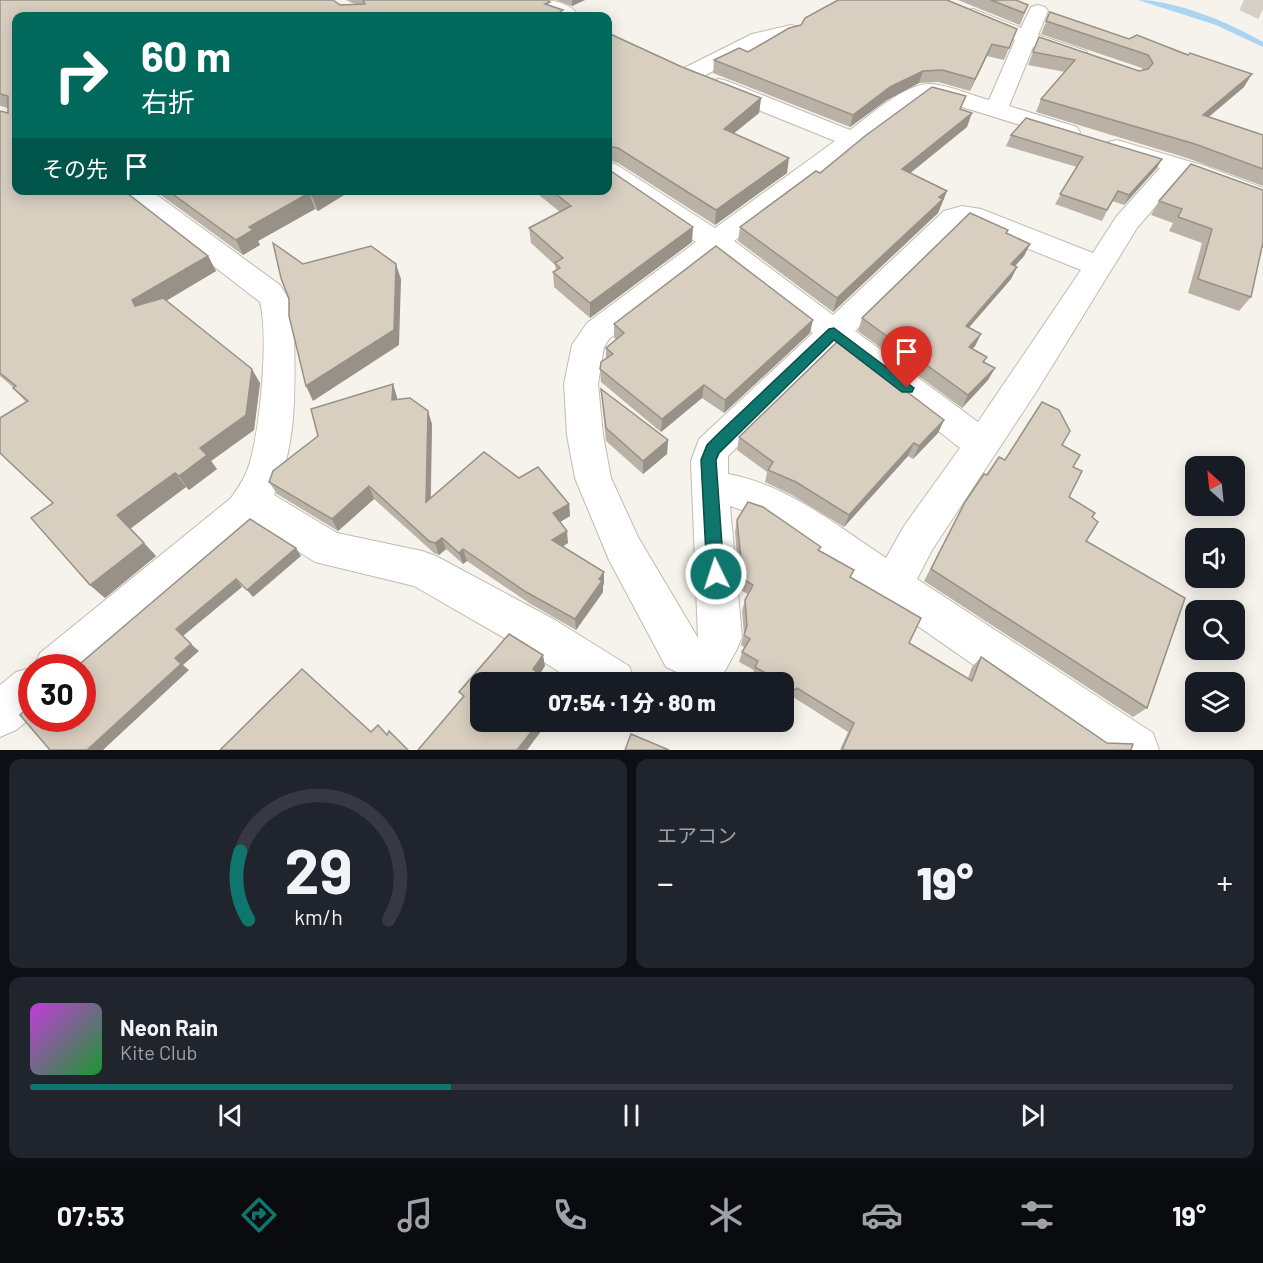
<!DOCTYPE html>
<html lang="ja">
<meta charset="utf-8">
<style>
:root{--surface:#171b24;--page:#20242c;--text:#f1f3f6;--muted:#9ea1a6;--line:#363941;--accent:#0f766e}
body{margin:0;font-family:Barlow,"Noto Sans JP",sans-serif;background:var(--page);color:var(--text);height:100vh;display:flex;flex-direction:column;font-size:22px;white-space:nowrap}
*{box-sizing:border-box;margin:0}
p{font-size:20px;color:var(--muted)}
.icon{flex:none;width:33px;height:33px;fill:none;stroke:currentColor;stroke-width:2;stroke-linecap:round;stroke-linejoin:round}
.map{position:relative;height:750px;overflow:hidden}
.sheet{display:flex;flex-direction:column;gap:9px;padding:9px;background:#0d0f14;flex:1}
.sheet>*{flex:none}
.banner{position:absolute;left:12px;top:12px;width:600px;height:183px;border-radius:12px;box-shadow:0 3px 15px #0003;background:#00695c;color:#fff;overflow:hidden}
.needle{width:39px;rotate:333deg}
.fabs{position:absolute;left:1185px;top:456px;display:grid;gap:12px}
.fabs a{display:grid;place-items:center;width:60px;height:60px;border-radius:12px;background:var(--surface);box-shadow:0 3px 15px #0003;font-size:30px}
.speed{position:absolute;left:18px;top:654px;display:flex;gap:12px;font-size:30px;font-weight:700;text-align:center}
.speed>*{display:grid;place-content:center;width:78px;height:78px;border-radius:50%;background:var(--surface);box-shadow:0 3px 15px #0003;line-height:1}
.speed .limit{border:9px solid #d22;background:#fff;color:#111}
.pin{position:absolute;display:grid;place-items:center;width:51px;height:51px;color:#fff;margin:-62px -26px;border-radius:50% 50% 50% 0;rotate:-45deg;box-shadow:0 0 6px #0007}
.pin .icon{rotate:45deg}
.me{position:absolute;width:66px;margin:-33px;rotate:356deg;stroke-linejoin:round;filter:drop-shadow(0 0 4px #0008)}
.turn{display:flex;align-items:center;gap:21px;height:126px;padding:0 30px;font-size:27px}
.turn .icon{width:78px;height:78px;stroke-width:2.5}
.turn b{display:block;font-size:42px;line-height:51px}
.then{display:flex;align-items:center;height:57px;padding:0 30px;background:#0003;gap:12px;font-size:22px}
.big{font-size:45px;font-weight:800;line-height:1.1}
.sheet .card{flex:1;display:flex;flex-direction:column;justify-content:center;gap:9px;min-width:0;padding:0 21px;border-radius:12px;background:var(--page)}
.sheet .dial{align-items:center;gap:0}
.dial svg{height:156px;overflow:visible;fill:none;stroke:var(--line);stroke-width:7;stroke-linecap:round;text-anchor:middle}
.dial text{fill:var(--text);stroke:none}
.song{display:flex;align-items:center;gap:18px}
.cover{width:72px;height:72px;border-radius:9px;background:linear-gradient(135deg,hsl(290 70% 55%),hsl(130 70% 35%))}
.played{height:6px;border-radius:3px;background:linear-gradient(90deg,var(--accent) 35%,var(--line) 35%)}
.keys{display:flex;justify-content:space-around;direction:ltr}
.heat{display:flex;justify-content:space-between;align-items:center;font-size:33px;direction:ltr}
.sheet .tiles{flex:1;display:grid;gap:9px;grid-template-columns:1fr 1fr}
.card:last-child{grid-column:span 2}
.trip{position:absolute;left:470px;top:672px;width:324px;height:60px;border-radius:12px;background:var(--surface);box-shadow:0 3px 15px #0003;font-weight:800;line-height:60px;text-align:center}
.tabs{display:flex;height:96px;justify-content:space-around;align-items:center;background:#090b0e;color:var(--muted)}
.tabs .icon{width:42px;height:42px}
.tabs .selected{color:var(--accent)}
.tabs b{font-size:27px;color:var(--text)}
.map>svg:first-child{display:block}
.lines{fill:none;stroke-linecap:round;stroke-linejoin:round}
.stream{fill:#a9d4f2;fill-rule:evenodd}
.motorway-tunnel{stroke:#d4d0c8;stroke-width:22;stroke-dasharray:22 10;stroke-linecap:butt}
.minor-casing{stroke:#c2bbae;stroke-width:2}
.minor{fill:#fff;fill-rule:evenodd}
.wall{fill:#bab2a6}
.shaded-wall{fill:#979187}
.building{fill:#d8cfc1;stroke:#979187;stroke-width:1.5}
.route{fill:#0f766e;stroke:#0a4d48;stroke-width:1.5}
</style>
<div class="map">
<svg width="1263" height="750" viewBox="0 0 1263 750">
<rect width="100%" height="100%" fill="#f6f3ec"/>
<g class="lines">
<!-- stream -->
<path class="stream" d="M1138,0C1176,0 1230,23 1263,42V47L1216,25Z"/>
<!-- motorway-tunnel -->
<polyline class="motorway-tunnel" points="1244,0 1263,9"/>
<defs>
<g id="minor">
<path d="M532,0C549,0 568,0 579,16H556Z"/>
<path d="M1038,5L1045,7L1048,11L1038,35L1086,51L1089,56L1086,61L1078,62L1033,47L1009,106L1077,127L1080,132L1077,137L1068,139L1059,137L936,99H923L734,241L833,315L944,211L962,206L981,209L1093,253L1116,217L1160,168L1108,152L1105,147L1108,142L1117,140L1205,166L1263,188V205L1182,175L1137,228L1038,389L932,550L917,579L1153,733L1159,750H1096L761,517L730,506L742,637L737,649L722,676L707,682L692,679L666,667L609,560L575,478L567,435L564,384L572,345L587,323L696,242L608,181V162L617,165L715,228L835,141L711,91L708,86L711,81L719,79L727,81L850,130C871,115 904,84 930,84C950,85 970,95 989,100L1015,40L966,19L963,15L966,11L973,9L1021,28L1031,7ZM964,223L1081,270L978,422L855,331ZM715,256L813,333L699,439L691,461L698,638L638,537L611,478L603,435L598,384L604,347L609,339ZM835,350L960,448L904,526L886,558C836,525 788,485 728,474V456Z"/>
<polygon points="791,25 798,27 801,31 798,35 766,43 698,79 690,81 682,79 679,74 682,69 752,34"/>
<path d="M119,190H150L280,285L290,301L294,315C294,375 300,440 274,495L337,533L422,551L436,556L555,620L629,666L635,682H575L525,650L414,586L315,562L255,524L82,673V668H32V717L16,730L0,737V685L16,672L34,667L40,653L231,498C237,489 243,481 247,471C260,437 269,337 260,302L123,196Z"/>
</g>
</defs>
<!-- minor casing -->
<use href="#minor" class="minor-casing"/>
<!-- minor -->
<use href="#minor" class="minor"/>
</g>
<!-- wall -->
<g class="wall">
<polygon points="0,0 340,5 355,4 346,0 547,0 16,190 208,256 216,271 166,301 260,383 254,430 211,461 217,469 189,490 186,487 130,528 156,556 105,598 90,585 53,503 26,402 13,388 14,388 0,376 0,111 8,113 8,108 0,106"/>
<polygon points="556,0 585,0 572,6"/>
<polygon points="958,0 1016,0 1028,5 1020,25"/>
<polygon points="1050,12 1244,87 1209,117 1263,135 1263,186 1187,158 1036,112 1041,99 1065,72 1028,65 1039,37 1139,71 1143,70 1142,68 1041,34"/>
<polygon points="1017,29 1004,60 987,56 970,91 938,82 919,83 887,100 850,127 713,73 714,60 748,52"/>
<polygon points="608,33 682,67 761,98 759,113 734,133 787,173 715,225 618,163 608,160"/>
<polygon points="962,109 967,127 910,173 947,191 938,213 833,312 738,241 740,227 820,173"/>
<polygon points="1011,135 1162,159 1156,169 1124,205 1112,201 1102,221 1055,204 1077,167 1006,146"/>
<polygon points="154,190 352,190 318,211 315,209 258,241 260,245 243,255"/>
<polygon points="533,190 608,190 692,242 590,318 554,287 553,272 556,270 555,265 531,243 529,228 560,212"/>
<polygon points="1263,190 1263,248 1262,248 1251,297 1239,311 1188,293 1202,243 1169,231 1173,223 1151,215 1159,201"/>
<polygon points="1007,233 1030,244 1024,256 1015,266 1017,267 1011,279 969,327 981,334 975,346 973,349 985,362 995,368 988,380 962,408 858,331 862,318"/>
<polygon points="614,324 810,333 724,413 702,398 661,432 601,382 600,369 606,358 606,348 616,339 614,338"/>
<polygon points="601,389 668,440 667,454 643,474 606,441"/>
<polygon points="397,397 397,400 432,424 431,498 519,478 569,504 570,516 560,522 568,543 562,547 604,583 603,586 603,592 576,630 529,603 467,561 463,564 446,549 439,555 434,553 374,499 338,531 277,494 269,482"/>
<polygon points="944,420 938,433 913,459 908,456 844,527 792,495 765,482 767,472 737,450 739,437"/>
<polygon points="1062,445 1073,467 1069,497 1092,517 1086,541 1147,708 1133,717 924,581 958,515 965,502 987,475 1005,460"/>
<polygon points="737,520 819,550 854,570 850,577 909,643 968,678 972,667 981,657 1107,743 1131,750 840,750 848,732 793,697 791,700 783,695 783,682 761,682 752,677 754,670 739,662 742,652 745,648 741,645 744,634 742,611 745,600 748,594 740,590 735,532"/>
</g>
<!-- shaded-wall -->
<g class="shaded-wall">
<polygon points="572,0 585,0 572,6"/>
<polygon points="992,44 987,56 970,91 975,79"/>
<polygon points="923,71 919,83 887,100 850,127 853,115 890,87"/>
<polygon points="1252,74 1244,87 1195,128 1203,115"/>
<polygon points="761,98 759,113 722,143 724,129"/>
<polygon points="972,113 967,127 898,183 902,169"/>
<polygon points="789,158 787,173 715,225 716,210"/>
<polygon points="1162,159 1156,169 1124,205 1129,195"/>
<polygon points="321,190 352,190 318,211 312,196"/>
<polygon points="947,191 938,213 833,312 837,298 939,197"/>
<polygon points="309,193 315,209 258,241 260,245 243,255 236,240 249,227"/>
<polygon points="693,227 692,242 590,318 590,303"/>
<polygon points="1030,244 1024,256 1005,277 1011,264"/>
<polygon points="208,256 216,271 142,315 135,306 132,300"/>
<polygon points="396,264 401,279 399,345 313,401 306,386"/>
<polygon points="1017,267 1011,279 960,338 966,326"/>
<polygon points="813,320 810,333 724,413 725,400"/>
<polygon points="981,334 975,346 963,359 969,347"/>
<polygon points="995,368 988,380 962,408 968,395"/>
<polygon points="252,369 260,383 254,430 211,461 217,469 189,490 179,476 200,448"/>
<polygon points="393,384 397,397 397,413 392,400"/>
<polygon points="704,385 702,398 661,432 662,419"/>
<polygon points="428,411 432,424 430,514 426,502"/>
<polygon points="944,420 938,433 913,459 919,446"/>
<polygon points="668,440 667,454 643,474 643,461"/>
<polygon points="914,443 908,456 844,527 849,515"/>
<polygon points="175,473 186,487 130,529 117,515"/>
<polygon points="369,486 374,499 338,531 332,519"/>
<polygon points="569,504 570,516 555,525 553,513"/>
<polygon points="567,531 568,543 554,552 552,540"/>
<polygon points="442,538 446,549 439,555 435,543"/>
<polygon points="144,543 156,556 105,598 90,585"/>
<polygon points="296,548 301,556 253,597 247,590"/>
<polygon points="463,549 467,561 463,564 459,553"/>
<polygon points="604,572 604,583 603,586 603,592 576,630 575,619 599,579"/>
<polygon points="236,579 242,587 183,636 176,629"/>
<polygon points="191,644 199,651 183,665 189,670 103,750 87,750 175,658"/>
<polygon points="543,655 545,666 536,680 533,669"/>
<polygon points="539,722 548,722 527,750 517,750"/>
</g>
<!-- building -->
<g class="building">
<polygon points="0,0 333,0 340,5 365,4 363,0 547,0 550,2 545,4 563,10 560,12 571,16 16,16 16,190 123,190 208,256 132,300 135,306 163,298 252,369 246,415 200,448 207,455 179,476 175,473 117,515 144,543 90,585 31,518 53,503 0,453 0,418 28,401 13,388 16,386 0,373 0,111 8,113 8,96 0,94"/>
<polygon points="838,0 947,0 1017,29 1009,48 992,44 975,79 942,70 923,71 890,87 853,115 714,60 739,48 748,52 789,28 801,25 805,18"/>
<polygon points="991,0 1016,0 1028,5 1024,13"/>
<polygon points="1050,12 1129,39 1137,35 1188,55 1190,53 1252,74 1203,115 1263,135 1263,169 1195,144 1041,99 1075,60 1033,52 1039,37 1139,71 1148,69 1153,63 1148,55 1046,21"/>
<polygon points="608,33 682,67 761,98 724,129 789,158 716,210 618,148 608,146"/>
<polygon points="932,87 966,96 960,109 972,113 902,169 947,191 939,197 943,199 837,298 740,227 816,171 820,173 865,136"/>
<polygon points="1026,118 1162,159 1129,195 1118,191 1107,210 1060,194 1083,157 1011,135"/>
<polygon points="1191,164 1263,190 1263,242 1251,297 1198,279 1212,229 1178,217 1182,209 1159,201"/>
<polygon points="608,169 693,227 590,303 553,272 560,268 555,263 563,258 529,228 571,206 551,190 608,190"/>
<polygon points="167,190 321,190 312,196 309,193 249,227 253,230 236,240"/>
<polygon points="970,213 1008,230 1006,233 1030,244 1011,264 1017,267 966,326 981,334 969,347 987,357 983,362 995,368 968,395 862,318"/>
<polygon points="273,243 303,264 371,246 396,264 394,330 306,386 289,316 289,299 281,278"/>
<polygon points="716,246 813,320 725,400 704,385 662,419 600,369 601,362 613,354 606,348 624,333 614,324"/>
<polygon points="839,340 944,420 919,446 914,443 849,515 796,482 768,470 773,462 739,437"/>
<polygon points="393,384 392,400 410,398 428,411 426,502 484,452 519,478 538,467 569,504 553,513 567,531 552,540 604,572 599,579 602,581 575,619 526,592 463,549 459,553 442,538 435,543 429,541 369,486 332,519 269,482 273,471 318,436 311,409"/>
<polygon points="601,389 668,440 643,461 606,428"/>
<polygon points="1042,402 1059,410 1070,431 1062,445 1080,455 1073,467 1082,471 1069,497 1095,513 1092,517 1098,522 1086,541 1185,598 1147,708 931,569 965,502 984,474 987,475 999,457 1005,460"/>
<polygon points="748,502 763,507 821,547 818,550 854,570 850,577 921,618 909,643 972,681 981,657 1107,743 1133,744 1131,750 842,750 854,723 797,688 796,690 755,667 758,661 742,652 750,639 744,635 747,626 745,600 753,585 743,579 737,520"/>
<polygon points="250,519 296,548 247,590 236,579 176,629 191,644 175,658 181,664 87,750 50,750 20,715 24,711 24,701 32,695 32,718 82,718 82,668 75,668"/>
<polygon points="509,634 543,655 533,669 549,682 480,682 480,722 539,722 517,750 418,750 464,696 459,692"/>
<polygon points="68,664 71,668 64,668"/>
<polygon points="302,669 371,732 378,725 387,735 389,731 408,750 220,750"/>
<polygon points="631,734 669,750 625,750"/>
</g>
<!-- route -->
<polygon class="route" points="834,328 914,388 912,392 902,392 834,340 719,453 716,460 724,574 722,580 716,582 710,580 707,574 701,460 707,445 720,432 829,329"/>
</svg>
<div class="fabs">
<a><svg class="needle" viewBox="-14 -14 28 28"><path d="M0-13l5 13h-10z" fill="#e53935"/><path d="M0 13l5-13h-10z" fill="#9ea1a6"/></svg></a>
<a><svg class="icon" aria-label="sound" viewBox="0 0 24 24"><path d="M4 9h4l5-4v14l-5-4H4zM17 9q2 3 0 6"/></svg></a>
<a><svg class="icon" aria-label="search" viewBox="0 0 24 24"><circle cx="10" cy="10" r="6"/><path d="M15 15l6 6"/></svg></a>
<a><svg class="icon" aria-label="layers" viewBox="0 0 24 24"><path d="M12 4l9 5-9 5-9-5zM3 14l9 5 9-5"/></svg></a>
</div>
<div class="speed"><div class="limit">30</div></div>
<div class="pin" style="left:907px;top:388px;background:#d93025"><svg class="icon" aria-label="arrive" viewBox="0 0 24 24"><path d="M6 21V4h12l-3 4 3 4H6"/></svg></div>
<svg class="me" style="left:716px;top:574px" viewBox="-20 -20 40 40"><circle r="17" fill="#0f766e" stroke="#fff" stroke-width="3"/><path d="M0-11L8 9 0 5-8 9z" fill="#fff"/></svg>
<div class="trip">07:54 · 1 分 · 80 m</div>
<div class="banner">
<div class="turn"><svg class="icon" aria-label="right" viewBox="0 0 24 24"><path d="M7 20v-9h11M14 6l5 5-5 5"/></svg><div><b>60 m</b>右折</div></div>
<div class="then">その先<svg class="icon" aria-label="arrive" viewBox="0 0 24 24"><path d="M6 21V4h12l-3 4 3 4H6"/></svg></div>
</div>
</div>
<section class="sheet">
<div class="tiles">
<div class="card dial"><svg viewBox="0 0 100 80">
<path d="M14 69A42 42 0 1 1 86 69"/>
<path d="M14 69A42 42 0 0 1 10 34" stroke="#0f766e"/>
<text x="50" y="56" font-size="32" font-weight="700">29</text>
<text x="50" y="72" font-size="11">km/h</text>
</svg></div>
<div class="card"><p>エアコン</p>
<div class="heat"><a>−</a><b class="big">19°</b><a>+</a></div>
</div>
<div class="card">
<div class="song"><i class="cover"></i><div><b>Neon Rain</b><p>Kite Club</p></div></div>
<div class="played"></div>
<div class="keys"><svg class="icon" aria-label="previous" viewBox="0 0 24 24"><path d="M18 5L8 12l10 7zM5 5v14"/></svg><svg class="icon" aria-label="pause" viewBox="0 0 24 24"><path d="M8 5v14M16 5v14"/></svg><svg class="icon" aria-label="next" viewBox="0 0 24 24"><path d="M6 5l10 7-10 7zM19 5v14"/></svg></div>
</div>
</div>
</section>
<nav class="tabs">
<b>07:53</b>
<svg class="icon selected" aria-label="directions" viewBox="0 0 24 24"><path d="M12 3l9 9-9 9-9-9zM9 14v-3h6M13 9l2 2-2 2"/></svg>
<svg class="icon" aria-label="music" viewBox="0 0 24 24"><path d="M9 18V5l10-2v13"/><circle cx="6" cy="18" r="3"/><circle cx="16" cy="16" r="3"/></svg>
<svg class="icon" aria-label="phone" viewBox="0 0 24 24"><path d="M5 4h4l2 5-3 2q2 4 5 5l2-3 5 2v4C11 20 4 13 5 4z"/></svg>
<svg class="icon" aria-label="climate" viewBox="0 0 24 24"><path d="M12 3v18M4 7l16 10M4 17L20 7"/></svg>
<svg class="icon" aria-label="car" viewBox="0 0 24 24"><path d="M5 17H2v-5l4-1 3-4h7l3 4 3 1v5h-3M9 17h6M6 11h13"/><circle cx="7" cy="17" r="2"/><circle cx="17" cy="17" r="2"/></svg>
<svg class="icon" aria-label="filters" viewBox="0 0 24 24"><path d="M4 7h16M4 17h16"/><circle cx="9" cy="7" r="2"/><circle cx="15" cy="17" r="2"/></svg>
<b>19°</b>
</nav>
